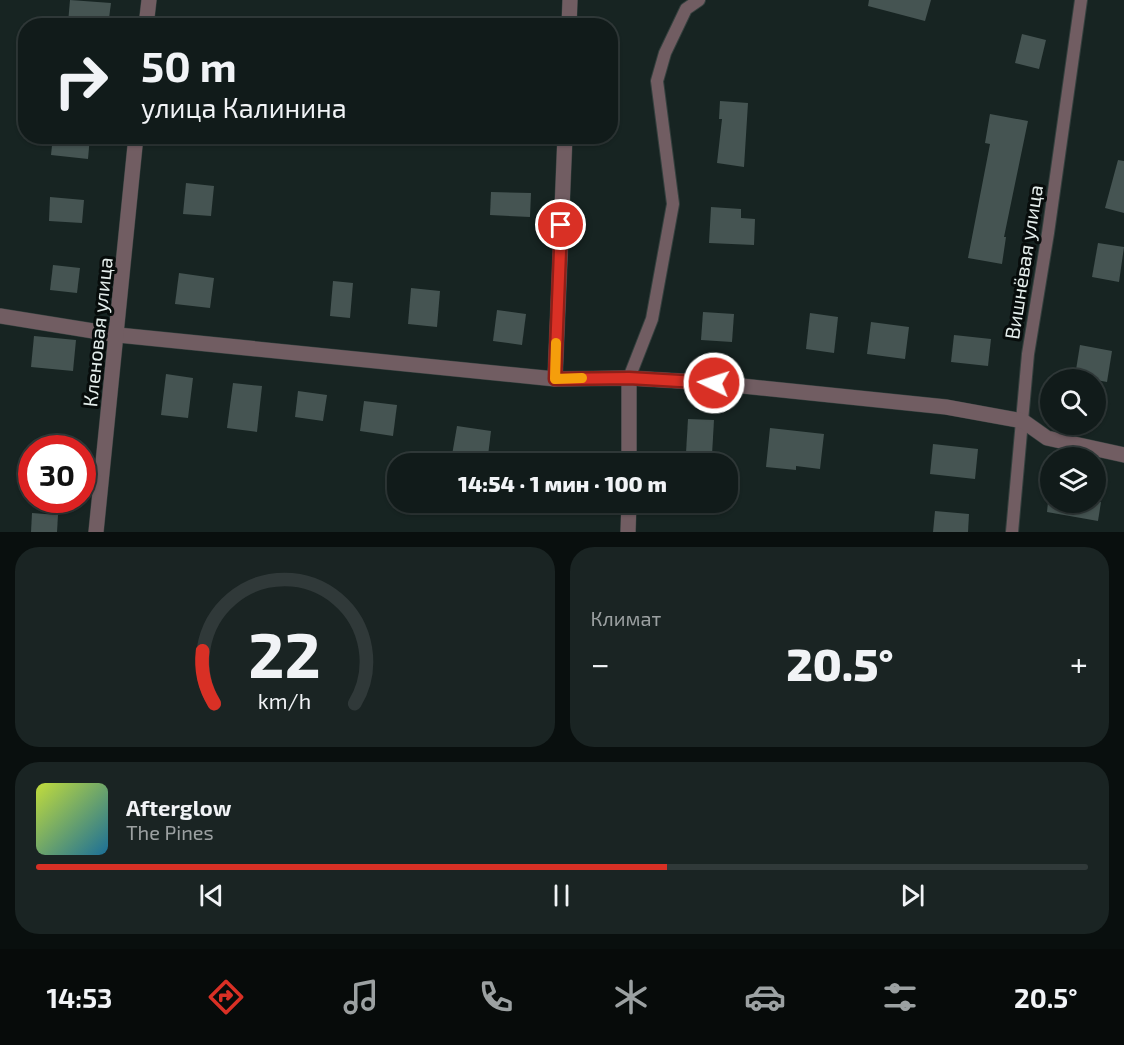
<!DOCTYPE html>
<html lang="ru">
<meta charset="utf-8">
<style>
:root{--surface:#111b1a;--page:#1a2423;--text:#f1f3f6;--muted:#9ca1a2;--line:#303939;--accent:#d93025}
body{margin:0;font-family:"Exo 2",sans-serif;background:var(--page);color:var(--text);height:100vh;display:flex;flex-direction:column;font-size:22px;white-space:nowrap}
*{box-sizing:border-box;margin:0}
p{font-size:20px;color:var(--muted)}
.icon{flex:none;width:33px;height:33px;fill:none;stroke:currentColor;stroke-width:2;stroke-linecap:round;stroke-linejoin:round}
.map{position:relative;height:532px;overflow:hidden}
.sheet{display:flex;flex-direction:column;gap:15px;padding:15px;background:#090f0e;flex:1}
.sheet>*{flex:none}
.top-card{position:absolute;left:18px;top:18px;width:600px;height:126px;border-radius:24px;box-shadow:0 2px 4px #0004,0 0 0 2px var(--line);background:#111b1a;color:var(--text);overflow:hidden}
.controls{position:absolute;left:1040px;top:369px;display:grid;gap:12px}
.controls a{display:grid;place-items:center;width:66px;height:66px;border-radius:50%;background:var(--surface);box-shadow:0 2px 4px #0004,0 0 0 2px var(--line);font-size:30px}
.speed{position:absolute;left:18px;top:435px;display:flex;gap:12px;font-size:30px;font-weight:700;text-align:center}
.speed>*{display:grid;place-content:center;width:78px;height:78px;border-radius:50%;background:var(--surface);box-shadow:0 2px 4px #0004,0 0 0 2px var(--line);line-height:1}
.speed .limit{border:9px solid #d22;background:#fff;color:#111}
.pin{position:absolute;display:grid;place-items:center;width:51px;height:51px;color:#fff;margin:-26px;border:3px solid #fff;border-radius:50%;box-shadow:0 2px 6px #0007}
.me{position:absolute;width:66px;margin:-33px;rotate:274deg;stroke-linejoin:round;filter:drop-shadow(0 0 4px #0008)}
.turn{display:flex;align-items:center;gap:21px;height:126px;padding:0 24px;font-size:27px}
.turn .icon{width:78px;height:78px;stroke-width:2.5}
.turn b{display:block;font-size:42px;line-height:51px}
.big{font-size:45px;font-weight:800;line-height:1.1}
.sheet .widget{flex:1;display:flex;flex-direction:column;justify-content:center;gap:9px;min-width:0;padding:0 21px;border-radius:24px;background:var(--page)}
.sheet .dial{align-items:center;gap:0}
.dial svg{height:156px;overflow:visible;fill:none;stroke:var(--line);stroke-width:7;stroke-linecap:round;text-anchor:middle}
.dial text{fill:var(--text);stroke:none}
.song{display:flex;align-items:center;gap:18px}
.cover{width:72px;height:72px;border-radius:9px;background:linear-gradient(135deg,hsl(70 70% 55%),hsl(200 70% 35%))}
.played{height:6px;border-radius:3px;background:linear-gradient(90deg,var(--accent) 60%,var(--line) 60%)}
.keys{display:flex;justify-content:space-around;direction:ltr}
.heat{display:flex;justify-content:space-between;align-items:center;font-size:33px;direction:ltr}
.sheet .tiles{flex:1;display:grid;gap:15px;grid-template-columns:1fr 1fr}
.widget:last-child{grid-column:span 2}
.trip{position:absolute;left:387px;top:453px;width:351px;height:60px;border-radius:24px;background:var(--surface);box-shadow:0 2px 4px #0004,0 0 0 2px var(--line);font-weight:800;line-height:60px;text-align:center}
.menu{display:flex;height:96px;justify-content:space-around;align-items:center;background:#070b0a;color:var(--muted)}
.menu .icon{width:42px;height:42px}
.menu .selected{color:var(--accent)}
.menu b{font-size:27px;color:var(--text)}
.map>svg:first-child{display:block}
.building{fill:#455452}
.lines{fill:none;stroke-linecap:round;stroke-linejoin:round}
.service-casing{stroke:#34403e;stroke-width:14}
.minor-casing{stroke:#34403e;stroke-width:16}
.service{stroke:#715d62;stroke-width:12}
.minor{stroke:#715d62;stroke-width:15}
.route-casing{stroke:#8d1f18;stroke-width:15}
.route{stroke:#d93025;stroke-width:10}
.slow{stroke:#f59e0b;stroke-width:10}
.labels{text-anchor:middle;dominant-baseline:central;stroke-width:6;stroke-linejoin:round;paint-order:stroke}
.street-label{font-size:20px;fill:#e4edeb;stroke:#070c0b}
</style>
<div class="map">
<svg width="1124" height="532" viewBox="0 0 1124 532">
<rect width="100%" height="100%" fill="#172422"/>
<!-- building -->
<g class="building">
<polygon points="70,0 111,3 108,26 68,23"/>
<polygon points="869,0 931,0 925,21 868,6"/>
<polygon points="1022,34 1046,40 1039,69 1015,63"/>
<polygon points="720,101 748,103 744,167 717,163 722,119 719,119"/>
<polygon points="990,114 1028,121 1004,237 1006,237 1002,264 968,258 990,144 985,143"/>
<polygon points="53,136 90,136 88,159 51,155"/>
<polygon points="1118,160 1124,161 1124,213 1105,208"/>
<polygon points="186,183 214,186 211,216 183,214"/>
<polygon points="491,192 531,193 530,217 490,215"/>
<polygon points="50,197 84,200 82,223 49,221"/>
<polygon points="711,207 741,209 741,218 755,219 754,245 709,243"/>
<polygon points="1098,243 1124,247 1119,282 1092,277"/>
<polygon points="53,265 80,268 77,293 50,290"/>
<polygon points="179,273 214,278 210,308 175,304"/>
<polygon points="333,281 353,283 350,318 330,316"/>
<polygon points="411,288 440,291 437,327 408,324"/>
<polygon points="497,310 526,314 522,345 493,341"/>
<polygon points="703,312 734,314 732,342 701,340"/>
<polygon points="810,313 838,317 834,353 806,349"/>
<polygon points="871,322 909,327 905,359 867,354"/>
<polygon points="954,335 991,339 988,366 951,362"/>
<polygon points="34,336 76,340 73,371 31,367"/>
<polygon points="1080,345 1112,351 1107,382 1075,376"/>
<polygon points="166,374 193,378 188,418 161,415"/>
<polygon points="233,383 262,386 257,432 227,428"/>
<polygon points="298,391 327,395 323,421 295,417"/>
<polygon points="364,401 397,405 393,436 360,431"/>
<polygon points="688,419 714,420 712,455 686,453"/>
<polygon points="457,426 491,431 487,464 451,461"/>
<polygon points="770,428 824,434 820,469 796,466 796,470 766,467"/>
<polygon points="933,444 978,449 975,479 930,474"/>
<polygon points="1048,502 1101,502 1098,521 1047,512"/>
<polygon points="935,511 969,514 968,532 933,532"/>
<polygon points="32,513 58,515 57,532 31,532"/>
</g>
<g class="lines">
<defs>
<g id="service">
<polyline points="629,378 652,319 673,204 657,81 665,53 686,9 699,0"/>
<polyline points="1012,532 1028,354 1048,233 1081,0"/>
</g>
<g id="minor">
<polyline points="146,26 149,0"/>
<polyline points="569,26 570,0"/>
<polyline points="0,316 118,335 555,379 629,378 714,383 946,407 1023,421 1047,438 1124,455"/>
<polyline points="555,379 565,136"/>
<polyline points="629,464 629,378"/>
<polyline points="96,532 136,136"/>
<polyline points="628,532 629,502"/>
</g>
</defs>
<!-- service casing -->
<use href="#service" class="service-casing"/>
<!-- minor casing -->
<use href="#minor" class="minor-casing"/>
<!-- service -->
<use href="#service" class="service"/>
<!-- minor -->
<use href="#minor" class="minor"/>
</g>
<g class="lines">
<defs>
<polyline id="route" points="561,225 555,379 629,378 714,383"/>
</defs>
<!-- route casing -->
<use href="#route" class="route-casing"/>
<!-- route -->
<use href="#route" class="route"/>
<!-- slow -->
<polyline class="slow" points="556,343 555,379 582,378"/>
</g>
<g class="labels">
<!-- street labels -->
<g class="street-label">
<text transform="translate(1023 262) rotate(-81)">Вишнёвая улица</text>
<text transform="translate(97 332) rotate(-84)">Кленовая улица</text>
</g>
</g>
</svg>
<div class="controls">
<a><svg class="icon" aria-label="search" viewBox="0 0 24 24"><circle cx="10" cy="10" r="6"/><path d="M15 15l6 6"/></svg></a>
<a><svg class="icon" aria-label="layers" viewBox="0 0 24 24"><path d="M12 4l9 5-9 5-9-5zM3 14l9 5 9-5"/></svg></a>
</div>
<div class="speed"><div class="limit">30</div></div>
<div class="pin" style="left:561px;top:225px;background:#d93025"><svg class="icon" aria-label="arrive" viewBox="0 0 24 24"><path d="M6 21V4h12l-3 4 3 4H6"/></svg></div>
<svg class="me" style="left:714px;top:383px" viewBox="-20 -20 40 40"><circle r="17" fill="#d93025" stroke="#fff" stroke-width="3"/><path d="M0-11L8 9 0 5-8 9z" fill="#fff"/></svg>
<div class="trip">14:54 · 1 мин · 100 m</div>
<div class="top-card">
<div class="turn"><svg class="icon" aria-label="right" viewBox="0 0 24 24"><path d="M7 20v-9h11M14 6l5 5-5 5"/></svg><div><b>50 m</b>улица Калинина</div></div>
</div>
</div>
<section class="sheet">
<div class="tiles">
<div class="widget dial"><svg viewBox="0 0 100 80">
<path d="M14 69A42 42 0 1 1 86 69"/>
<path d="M14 69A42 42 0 0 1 8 42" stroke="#d93025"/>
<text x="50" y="56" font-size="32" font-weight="700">22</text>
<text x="50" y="72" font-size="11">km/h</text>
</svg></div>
<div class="widget"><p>Климат</p>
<div class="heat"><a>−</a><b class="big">20.5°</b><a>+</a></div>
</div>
<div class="widget">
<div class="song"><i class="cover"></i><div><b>Afterglow</b><p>The Pines</p></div></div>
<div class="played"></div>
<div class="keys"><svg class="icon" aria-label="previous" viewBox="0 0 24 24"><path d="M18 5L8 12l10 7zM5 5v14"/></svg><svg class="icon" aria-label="pause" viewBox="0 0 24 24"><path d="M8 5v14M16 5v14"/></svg><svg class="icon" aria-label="next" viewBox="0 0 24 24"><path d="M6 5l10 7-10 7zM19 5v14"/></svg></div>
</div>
</div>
</section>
<nav class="menu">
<b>14:53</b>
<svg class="icon selected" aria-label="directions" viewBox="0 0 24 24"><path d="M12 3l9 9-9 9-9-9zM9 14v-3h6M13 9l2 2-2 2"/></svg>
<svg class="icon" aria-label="music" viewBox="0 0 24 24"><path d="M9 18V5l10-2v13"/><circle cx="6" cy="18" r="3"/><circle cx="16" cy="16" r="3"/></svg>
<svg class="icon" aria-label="phone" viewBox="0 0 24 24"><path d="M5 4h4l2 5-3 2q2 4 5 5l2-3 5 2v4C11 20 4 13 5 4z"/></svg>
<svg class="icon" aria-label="climate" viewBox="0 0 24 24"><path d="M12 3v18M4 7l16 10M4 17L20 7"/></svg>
<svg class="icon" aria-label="car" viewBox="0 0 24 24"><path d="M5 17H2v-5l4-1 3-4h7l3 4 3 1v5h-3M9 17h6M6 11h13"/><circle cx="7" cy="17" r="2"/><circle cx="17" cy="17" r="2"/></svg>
<svg class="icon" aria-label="filters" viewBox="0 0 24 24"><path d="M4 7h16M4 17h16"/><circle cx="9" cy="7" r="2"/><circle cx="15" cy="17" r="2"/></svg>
<b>20.5°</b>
</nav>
